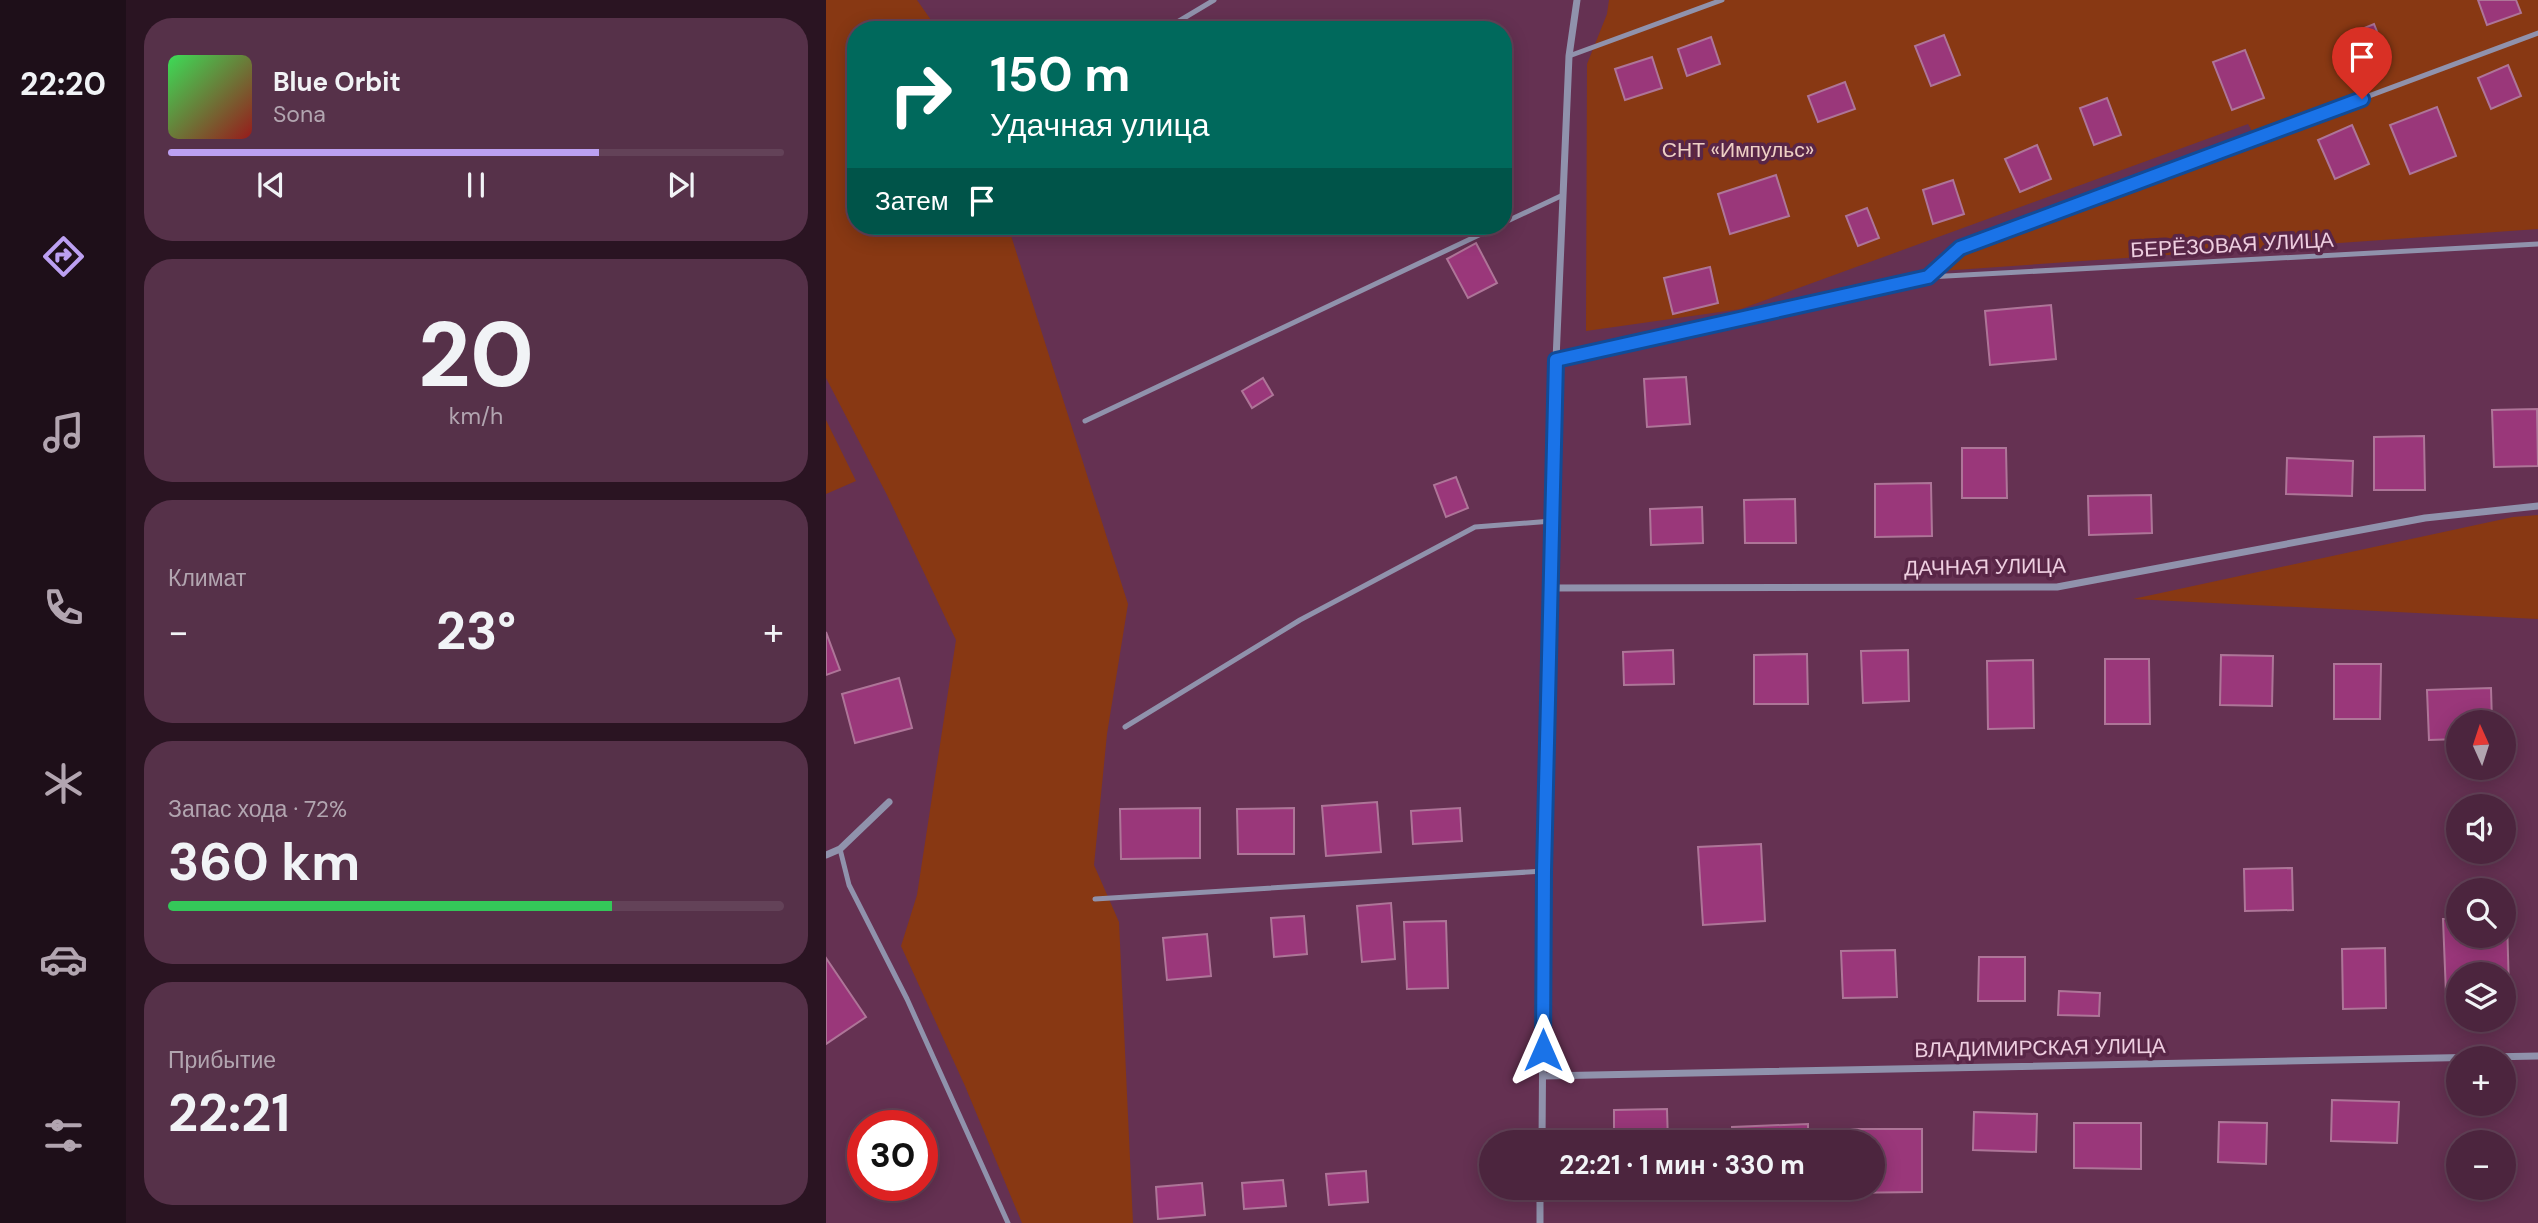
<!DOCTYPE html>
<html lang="ru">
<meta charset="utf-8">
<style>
:root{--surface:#4c253e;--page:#563149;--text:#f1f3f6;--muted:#b2a5b0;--line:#634258;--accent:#bca0f2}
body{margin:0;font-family:"DM Sans",sans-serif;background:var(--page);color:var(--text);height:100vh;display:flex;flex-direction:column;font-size:26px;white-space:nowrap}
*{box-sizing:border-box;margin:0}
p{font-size:23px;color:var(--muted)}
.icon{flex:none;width:38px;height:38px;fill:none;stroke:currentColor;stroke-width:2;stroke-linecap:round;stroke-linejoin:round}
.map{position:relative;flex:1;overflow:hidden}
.details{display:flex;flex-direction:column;gap:18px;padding:18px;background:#2a1422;width:700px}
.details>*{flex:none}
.hud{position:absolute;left:21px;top:21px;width:665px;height:214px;border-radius:28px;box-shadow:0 4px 18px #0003,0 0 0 2px var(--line);background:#00695c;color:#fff;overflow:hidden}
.needle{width:46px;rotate:357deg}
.tools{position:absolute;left:1620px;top:710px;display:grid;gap:14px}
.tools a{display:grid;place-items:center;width:70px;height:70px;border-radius:50%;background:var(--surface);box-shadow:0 4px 18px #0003,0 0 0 2px var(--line);font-size:35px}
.speed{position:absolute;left:21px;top:1110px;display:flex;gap:14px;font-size:35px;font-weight:700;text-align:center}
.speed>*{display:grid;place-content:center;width:91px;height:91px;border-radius:50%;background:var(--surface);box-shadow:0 4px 18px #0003,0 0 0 2px var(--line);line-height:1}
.speed .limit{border:10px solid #d22;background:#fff;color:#111}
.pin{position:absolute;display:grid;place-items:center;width:60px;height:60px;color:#fff;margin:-72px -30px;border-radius:50% 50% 50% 0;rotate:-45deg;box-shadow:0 0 7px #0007}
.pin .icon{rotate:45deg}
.me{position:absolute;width:77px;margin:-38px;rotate:0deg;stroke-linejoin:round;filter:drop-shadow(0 0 5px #0008)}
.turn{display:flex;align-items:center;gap:24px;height:147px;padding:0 28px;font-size:32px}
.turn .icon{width:91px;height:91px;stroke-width:2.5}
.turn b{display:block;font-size:49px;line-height:60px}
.then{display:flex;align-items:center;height:66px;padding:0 28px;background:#0003;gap:14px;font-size:26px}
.big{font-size:52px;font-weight:700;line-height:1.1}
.details .tile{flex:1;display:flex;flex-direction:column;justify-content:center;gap:10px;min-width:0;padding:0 24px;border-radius:28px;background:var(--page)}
.details .dial{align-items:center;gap:0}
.dial b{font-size:91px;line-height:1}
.song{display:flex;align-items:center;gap:21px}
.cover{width:84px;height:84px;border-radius:10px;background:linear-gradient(135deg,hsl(130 70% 55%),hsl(0 70% 35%))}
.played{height:7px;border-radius:4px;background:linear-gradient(90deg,var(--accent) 70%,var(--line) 70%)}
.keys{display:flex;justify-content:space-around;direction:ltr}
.heat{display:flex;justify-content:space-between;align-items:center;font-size:38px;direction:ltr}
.charge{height:10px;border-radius:5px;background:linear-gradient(90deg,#34c759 72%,var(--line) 0)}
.trip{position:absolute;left:653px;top:1130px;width:406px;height:70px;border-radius:35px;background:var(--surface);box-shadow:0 4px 18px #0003,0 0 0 2px var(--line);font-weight:700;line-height:70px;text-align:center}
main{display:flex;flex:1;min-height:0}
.dock{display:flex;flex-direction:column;width:126px;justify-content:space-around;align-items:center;background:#1e0f19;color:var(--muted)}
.dock .icon{width:49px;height:49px}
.dock .on{color:var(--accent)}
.dock b{font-size:32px;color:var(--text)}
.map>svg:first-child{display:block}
.green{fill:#883813}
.building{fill:#9a377a;stroke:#ae7598;stroke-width:2}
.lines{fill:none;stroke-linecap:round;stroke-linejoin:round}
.lane{stroke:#9092ac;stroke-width:5}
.street{stroke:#9092ac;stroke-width:7}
.route-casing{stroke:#114b97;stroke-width:18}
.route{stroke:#1a73e8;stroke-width:12}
.labels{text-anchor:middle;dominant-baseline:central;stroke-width:7;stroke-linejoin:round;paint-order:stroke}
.park-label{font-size:21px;fill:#eed0c5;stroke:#592647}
.street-label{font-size:21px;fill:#eecee0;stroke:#592647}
</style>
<main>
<nav class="dock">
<b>22:20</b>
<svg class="icon on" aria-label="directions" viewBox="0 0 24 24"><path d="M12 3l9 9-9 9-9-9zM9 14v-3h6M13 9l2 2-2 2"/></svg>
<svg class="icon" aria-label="music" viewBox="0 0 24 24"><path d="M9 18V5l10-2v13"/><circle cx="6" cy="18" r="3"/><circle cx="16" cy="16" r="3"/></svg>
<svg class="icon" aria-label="phone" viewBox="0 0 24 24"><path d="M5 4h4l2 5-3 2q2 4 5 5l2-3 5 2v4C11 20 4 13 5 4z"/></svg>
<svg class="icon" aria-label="climate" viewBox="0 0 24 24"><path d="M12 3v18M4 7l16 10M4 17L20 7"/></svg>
<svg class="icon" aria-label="car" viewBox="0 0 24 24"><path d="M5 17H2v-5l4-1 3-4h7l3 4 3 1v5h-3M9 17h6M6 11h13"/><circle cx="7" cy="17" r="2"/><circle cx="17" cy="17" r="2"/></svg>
<svg class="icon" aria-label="filters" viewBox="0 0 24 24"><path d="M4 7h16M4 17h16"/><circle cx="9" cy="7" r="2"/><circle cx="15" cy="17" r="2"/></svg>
</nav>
<section class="details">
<div class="tile">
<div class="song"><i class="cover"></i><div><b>Blue Orbit</b><p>Sona</p></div></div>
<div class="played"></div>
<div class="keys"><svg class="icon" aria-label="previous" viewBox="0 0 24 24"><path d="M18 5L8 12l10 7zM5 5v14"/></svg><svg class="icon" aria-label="pause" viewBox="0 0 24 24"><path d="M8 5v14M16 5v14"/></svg><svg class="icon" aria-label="next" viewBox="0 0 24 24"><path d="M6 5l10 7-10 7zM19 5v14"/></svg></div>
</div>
<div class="tile dial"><b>20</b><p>km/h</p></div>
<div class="tile"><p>Климат</p>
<div class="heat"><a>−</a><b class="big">23°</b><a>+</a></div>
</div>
<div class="tile"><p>Запас хода · 72%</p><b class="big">360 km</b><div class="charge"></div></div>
<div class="tile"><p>Прибытие</p><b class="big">22:21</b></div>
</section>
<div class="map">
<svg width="1712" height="1223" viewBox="0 0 1712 1223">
<rect width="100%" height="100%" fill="#653152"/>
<!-- green -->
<g class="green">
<polygon points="0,0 91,0 112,30 30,30 30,226 182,226 302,604 281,734 268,865 293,922 307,1223 196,1223 139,1086 75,946 91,895 130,640 61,495 0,378"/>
<polygon points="783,0 1712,0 1712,229 1115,271 1137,253 1434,145 1422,124 915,309 760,331 761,64 781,14"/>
<polygon points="0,420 30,481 0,494"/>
<polygon points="1712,515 1712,619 1307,599 1687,517"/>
</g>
<!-- building -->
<g class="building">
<polygon points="1652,0 1690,0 1695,13 1661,25"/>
<polygon points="1548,24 1560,54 1533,65 1521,35"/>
<polygon points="1118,35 1134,75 1105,86 1089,46"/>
<polygon points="885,37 894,64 861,76 852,49"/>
<polygon points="1419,50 1438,98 1406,110 1387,62"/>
<polygon points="826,57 836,88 799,100 789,69"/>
<polygon points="1682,65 1695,96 1665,109 1652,78"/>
<polygon points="1019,82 1029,109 992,122 982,96"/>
<polygon points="1281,98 1295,135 1268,145 1254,108"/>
<polygon points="1611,107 1630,156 1584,174 1564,125"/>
<polygon points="1526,125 1543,164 1509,179 1492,140"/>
<polygon points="1211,145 1225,179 1194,192 1179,159"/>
<polygon points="950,175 963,216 904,234 892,194"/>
<polygon points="1127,180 1138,214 1107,224 1097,190"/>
<polygon points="1041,208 1053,238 1032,246 1020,216"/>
<polygon points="650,243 671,283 642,298 621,259"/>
<polygon points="884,267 892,303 847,314 838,278"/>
<polygon points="1225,305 1230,359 1164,365 1159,311"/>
<polygon points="860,377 864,424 821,427 818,379"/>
<polygon points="437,378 447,395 426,408 416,391"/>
<polygon points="1711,409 1712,466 1668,467 1666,410"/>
<polygon points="1598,436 1599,490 1548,490 1548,437"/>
<polygon points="1136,448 1180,448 1181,498 1136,498"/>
<polygon points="1461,458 1527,461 1526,496 1460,494"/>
<polygon points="630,477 642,508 620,517 608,485"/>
<polygon points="1105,483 1106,536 1049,537 1049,484"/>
<polygon points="1325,495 1326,533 1263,535 1262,496"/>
<polygon points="969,499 970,543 919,543 918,500"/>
<polygon points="876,507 877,543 825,545 824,509"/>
<polygon points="0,632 14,670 0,675"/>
<polygon points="847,650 848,684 798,685 797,652"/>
<polygon points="1082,650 1083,701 1037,703 1035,651"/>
<polygon points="981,654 982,704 928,704 928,655"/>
<polygon points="1395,655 1447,656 1446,706 1394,705"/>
<polygon points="1279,659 1323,659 1324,724 1279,724"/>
<polygon points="1207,660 1208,728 1162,729 1161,661"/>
<polygon points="1508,664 1555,664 1554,719 1508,719"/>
<polygon points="73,678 86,728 29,743 16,694"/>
<polygon points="1665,688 1666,723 1633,723 1633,739 1603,740 1601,690"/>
<polygon points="551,802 555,852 500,856 496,806"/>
<polygon points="374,808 374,858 295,859 294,809"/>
<polygon points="468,808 468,854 412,854 411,809"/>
<polygon points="634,808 636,841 587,844 585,811"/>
<polygon points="935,844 939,921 877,925 872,847"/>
<polygon points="1466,868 1467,910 1419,911 1418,869"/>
<polygon points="565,903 569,959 536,962 531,906"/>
<polygon points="478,916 481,954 448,957 445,918"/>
<polygon points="1678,918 1681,918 1683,992 1678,992 1678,975 1633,975 1633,994 1620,994 1617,919 1633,919 1633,936 1678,936"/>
<polygon points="620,921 622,988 581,989 578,922"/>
<polygon points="381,934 385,976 341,980 337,938"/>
<polygon points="1559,948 1560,1008 1517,1009 1516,949"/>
<polygon points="1069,950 1071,997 1017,998 1015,951"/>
<polygon points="1153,957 1199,957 1199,1001 1152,1001"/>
<polygon points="0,958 40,1017 0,1044"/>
<polygon points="1233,991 1274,993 1273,1016 1232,1015"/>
<polygon points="1506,1100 1573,1102 1571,1143 1505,1141"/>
<polygon points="841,1109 842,1143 788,1143 788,1110"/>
<polygon points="1148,1112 1211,1114 1210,1152 1147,1150"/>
<polygon points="1393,1122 1441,1123 1440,1164 1392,1162"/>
<polygon points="1248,1123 1315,1123 1315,1169 1248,1168"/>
<polygon points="982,1124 982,1143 906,1143 906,1127"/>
<polygon points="1010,1129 1096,1129 1096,1192 1010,1193 1010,1188 1046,1188 1046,1143 1010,1143"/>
<polygon points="540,1171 542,1202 503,1205 500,1174"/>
<polygon points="457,1180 460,1206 418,1209 416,1183"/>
<polygon points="376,1183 379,1215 332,1219 330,1187"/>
</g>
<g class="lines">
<!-- lane -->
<g class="lane">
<polyline points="338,30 388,0"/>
<polyline points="743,56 896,0"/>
<polyline points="677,223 737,195"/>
<polyline points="1102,277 1134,248 1712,33"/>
<polyline points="730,360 1102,277 1712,244"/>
<polyline points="259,421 672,226"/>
<polyline points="299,727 474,620 649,527 726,521"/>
<polyline points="14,849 23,885 81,999 182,1223"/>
<polyline points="269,899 718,871"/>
</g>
<!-- street -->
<g class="street">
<polyline points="726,588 1231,587 1599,518 1712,506"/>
<polyline points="0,855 14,849 63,802"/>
<polyline points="717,1076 1712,1056"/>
<polyline points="716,1143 718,871 730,360 743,56 751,0"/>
<polyline points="714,1223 714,1188"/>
</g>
</g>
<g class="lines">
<defs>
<polyline id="route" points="717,1050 718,871 730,360 1102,277 1134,248 1536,99"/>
</defs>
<!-- route casing -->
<use href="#route" class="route-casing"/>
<!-- route -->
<use href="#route" class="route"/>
</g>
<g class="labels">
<!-- park labels -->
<g class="park-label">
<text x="912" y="150">СНТ «Импульс»</text>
</g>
<!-- street labels -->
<g class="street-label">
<text transform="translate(1406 245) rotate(-3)">БЕРЁЗОВАЯ УЛИЦА</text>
<text transform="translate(1159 567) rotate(-1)">ДАЧНАЯ УЛИЦА</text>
<text transform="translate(1214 1048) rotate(-1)">ВЛАДИМИРСКАЯ УЛИЦА</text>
</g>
</g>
</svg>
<div class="tools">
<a><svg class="needle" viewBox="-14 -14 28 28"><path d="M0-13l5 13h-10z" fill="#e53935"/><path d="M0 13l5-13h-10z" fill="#b2a5b0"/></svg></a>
<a><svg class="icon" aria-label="sound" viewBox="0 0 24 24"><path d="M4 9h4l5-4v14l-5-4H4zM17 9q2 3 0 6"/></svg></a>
<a><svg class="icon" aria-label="search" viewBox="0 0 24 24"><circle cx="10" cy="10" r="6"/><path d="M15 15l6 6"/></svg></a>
<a><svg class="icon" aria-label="layers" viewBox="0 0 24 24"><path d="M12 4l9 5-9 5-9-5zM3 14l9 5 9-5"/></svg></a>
<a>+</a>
<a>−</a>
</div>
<div class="speed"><div class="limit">30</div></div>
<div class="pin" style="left:1536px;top:99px;background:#d93025"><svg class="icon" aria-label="arrive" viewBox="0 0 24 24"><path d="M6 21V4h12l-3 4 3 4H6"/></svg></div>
<svg class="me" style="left:717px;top:1050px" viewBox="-20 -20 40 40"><path d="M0-17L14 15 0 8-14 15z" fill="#1a73e8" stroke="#fff" stroke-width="4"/></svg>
<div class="trip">22:21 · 1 мин · 330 m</div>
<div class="hud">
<div class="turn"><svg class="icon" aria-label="right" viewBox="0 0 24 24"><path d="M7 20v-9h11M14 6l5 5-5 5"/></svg><div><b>150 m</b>Удачная улица</div></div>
<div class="then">Затем<svg class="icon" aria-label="arrive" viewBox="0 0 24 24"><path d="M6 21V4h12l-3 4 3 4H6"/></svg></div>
</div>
</div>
</main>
